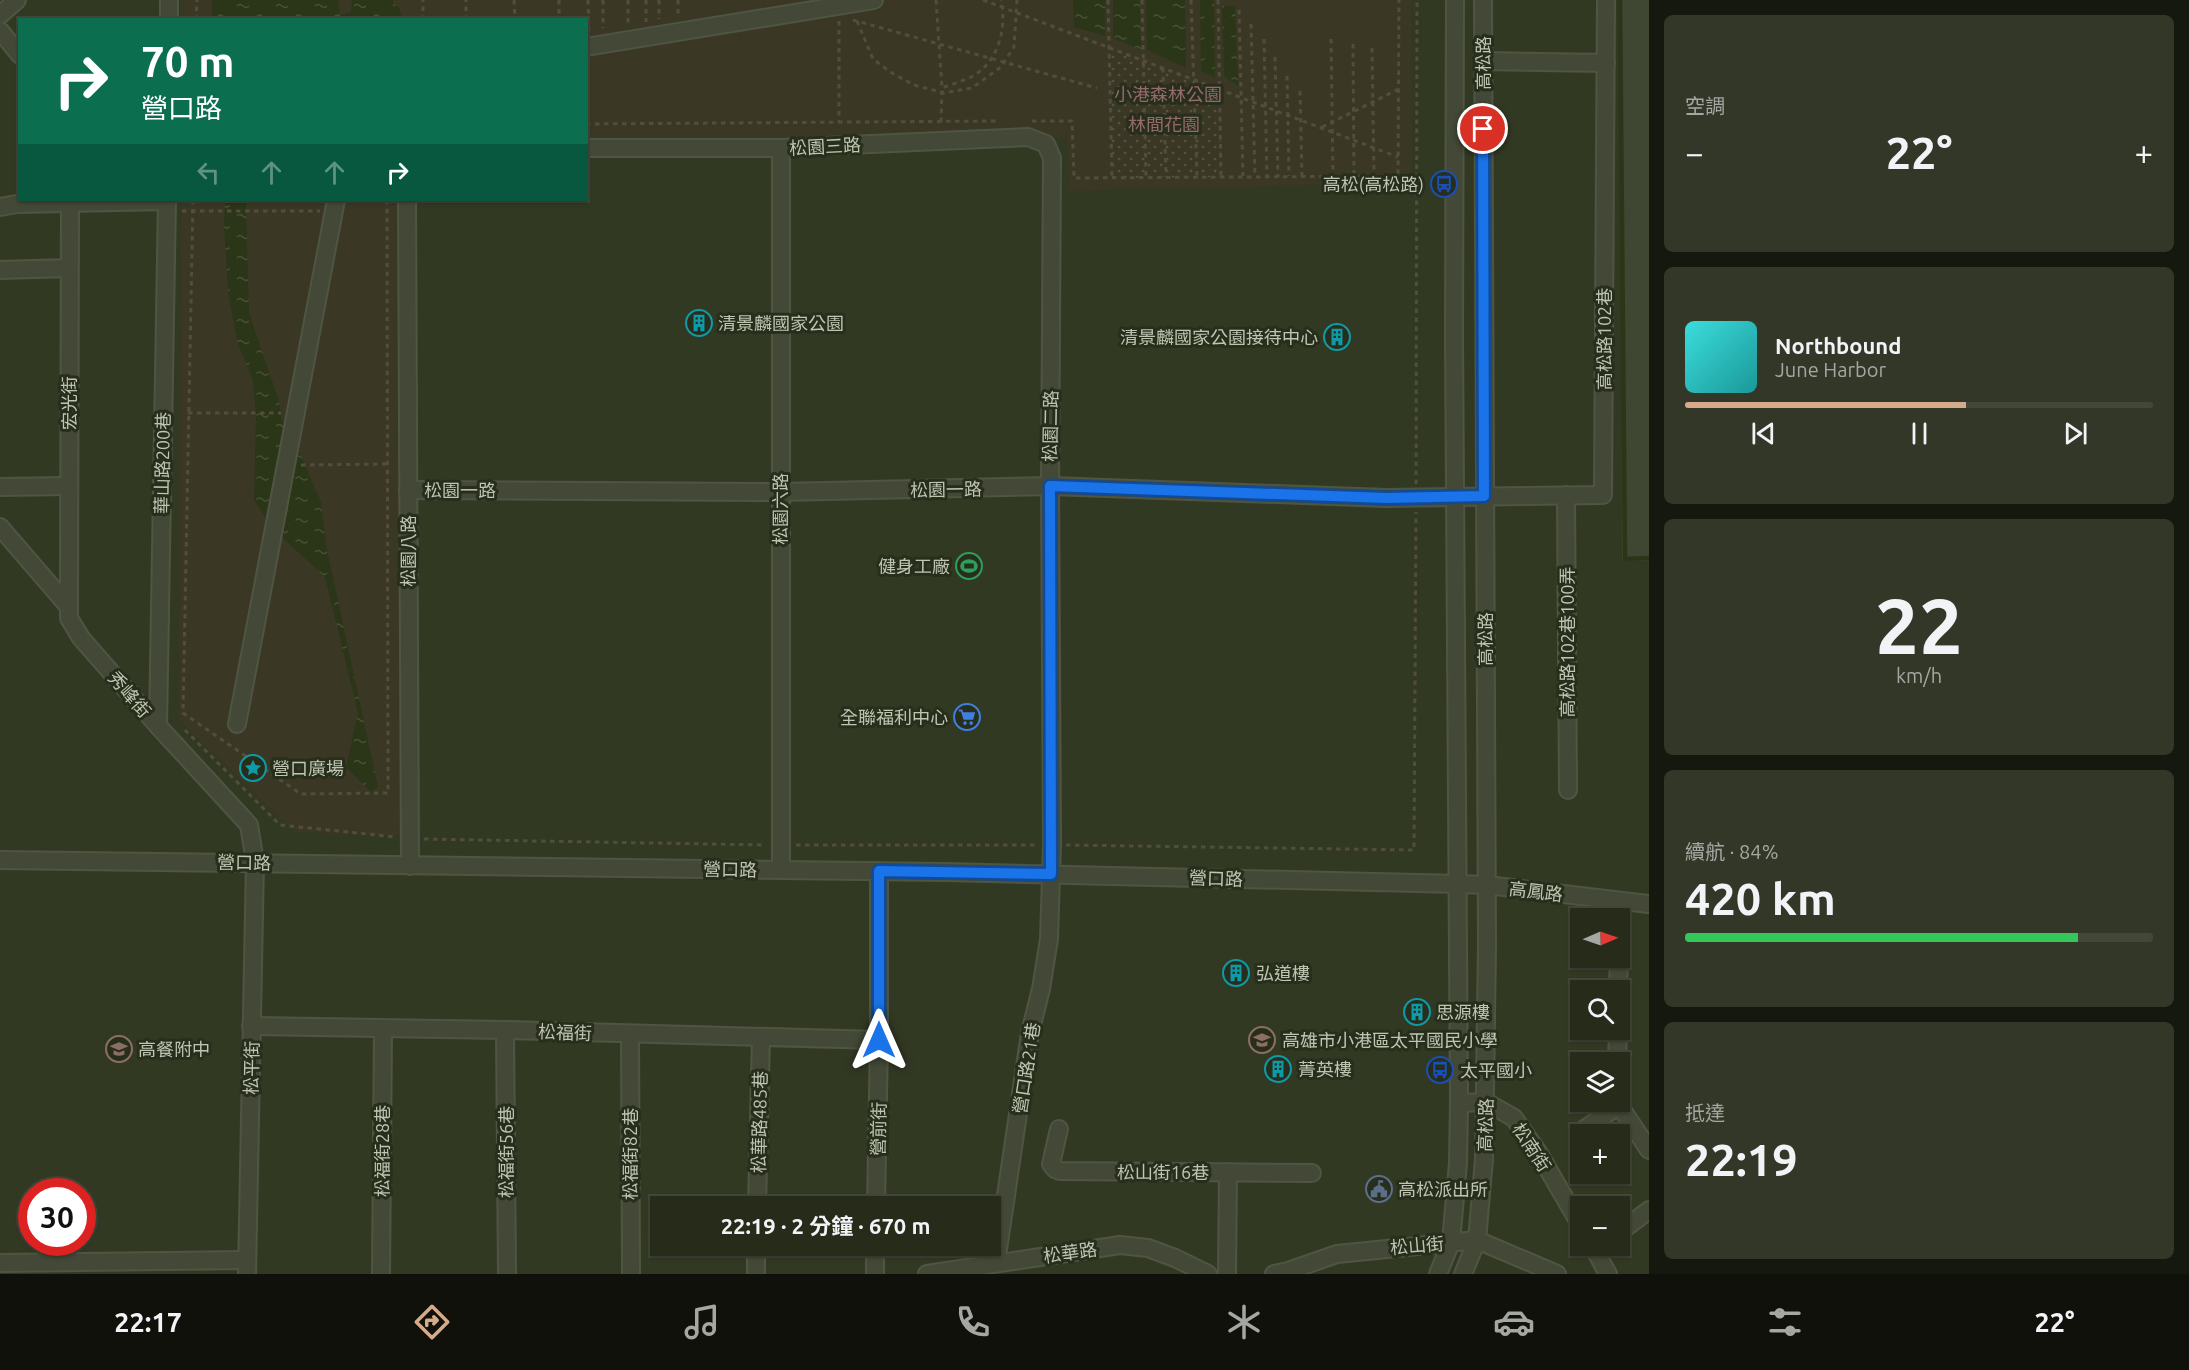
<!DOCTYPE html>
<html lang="zh-TW">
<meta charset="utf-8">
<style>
:root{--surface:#262b1a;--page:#323727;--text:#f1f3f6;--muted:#a4a7a2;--line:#424739;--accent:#d6ab8b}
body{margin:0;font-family:Ubuntu,"Noto Sans TC",sans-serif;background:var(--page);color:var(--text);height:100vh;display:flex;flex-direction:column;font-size:22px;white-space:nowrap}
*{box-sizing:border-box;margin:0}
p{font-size:20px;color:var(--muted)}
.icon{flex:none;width:33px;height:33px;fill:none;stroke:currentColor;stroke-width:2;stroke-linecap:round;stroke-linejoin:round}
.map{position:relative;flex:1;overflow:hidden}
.details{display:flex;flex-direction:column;gap:15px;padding:15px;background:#15180e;width:540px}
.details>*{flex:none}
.top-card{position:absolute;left:18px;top:18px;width:570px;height:183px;border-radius:0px;box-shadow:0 2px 4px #0004,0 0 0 2px var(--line);background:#0b6e4f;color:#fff;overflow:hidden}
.needle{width:39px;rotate:88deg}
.controls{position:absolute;left:1570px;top:908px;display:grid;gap:12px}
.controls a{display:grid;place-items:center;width:60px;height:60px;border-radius:0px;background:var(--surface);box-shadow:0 2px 4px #0004,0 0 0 2px var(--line);font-size:30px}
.speed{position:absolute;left:18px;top:1178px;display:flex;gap:12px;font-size:30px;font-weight:700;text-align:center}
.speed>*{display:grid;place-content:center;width:78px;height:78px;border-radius:50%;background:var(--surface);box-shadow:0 2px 4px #0004,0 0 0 2px var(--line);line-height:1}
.speed .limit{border:9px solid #d22;background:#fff;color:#111}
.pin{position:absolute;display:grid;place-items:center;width:51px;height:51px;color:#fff;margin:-26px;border:3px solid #fff;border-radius:50%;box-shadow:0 2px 6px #0007}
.me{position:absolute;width:66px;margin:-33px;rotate:0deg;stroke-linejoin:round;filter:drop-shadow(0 0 4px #0008)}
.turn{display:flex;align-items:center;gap:21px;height:126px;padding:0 24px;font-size:27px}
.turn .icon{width:78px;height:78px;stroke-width:2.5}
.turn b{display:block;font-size:42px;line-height:51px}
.lanes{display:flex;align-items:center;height:57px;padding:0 24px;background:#0003;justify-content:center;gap:30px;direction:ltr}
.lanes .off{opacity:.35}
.big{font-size:45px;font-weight:700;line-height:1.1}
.details .card{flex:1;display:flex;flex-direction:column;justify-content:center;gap:9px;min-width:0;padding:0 21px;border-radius:9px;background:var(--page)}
.details .dial{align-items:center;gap:0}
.dial b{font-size:78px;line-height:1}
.song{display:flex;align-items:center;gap:18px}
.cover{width:72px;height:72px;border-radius:9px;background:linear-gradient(135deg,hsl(180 70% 55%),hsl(180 70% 35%))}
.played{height:6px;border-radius:3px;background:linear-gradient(90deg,var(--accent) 60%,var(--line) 60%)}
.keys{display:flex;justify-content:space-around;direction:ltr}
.heat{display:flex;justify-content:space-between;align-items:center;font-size:33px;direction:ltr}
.charge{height:9px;border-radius:4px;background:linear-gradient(90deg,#34c759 84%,var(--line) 0)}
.trip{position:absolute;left:650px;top:1196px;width:351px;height:60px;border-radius:0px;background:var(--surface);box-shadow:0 2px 4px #0004,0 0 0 2px var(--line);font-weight:700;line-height:60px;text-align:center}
.tabs{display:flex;height:96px;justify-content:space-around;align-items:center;background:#0f110a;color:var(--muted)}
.tabs .icon{width:42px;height:42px}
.tabs .on{color:var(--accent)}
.tabs b{font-size:27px;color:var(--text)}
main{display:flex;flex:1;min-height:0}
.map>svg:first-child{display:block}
.airport{fill:#3f4631}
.park{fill:#3a3725}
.garden{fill:url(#garden-dots)}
.water{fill:url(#water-ripples)}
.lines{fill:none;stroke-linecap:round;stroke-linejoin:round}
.stream{stroke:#2b3517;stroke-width:4.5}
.minor-casing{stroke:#4f5543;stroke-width:20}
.path{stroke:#524e3d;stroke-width:3;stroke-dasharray:4.5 4.5;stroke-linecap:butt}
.minor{stroke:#434936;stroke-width:16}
.path-bridge{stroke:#524e3d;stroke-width:3;stroke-dasharray:4.5 4.5;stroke-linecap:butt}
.route-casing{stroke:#114b97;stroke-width:15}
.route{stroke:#1a73e8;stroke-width:10}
.labels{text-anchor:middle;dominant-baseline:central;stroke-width:6;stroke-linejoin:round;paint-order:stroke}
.street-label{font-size:18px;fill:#bec5b1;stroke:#282e1c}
.park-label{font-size:18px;fill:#956a6b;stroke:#282e1c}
.poi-label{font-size:18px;fill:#bec5b1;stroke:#282e1c;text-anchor:start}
</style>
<main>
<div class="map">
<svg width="1649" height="1274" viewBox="0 0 1649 1274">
<defs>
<pattern id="garden-dots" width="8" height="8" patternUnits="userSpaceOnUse" patternTransform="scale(1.5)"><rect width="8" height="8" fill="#3a3725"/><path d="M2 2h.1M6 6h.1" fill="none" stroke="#555242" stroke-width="1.8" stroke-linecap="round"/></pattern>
<pattern id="water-ripples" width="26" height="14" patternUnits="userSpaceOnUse" patternTransform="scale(1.5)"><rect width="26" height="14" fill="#2b3517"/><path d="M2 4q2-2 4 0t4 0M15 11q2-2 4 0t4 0" fill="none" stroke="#485136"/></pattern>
</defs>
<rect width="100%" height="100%" fill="#323923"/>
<!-- airport -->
<polygon class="airport" points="1621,0 1649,0 1649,561 1622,561"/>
<!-- park -->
<g class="park">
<polygon points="181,0 1411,0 1412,183 1069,191 1067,137 1028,137 781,148 587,141 586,20 181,20"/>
<polygon points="181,200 400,200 409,836 295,832 179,720"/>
</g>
<!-- garden -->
<polygon class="garden" points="1109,48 1220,89 1221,177 1112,178"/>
<!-- water -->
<g class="water">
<polygon points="212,0 338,0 340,15 351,12 352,0 393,0 393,3 399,7 402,19 212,19"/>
<polygon points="1073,0 1105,0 1105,36 1074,27"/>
<polygon points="1113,0 1140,0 1141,50 1113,38"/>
<polygon points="1146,0 1185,0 1186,68 1147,50"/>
<polygon points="1200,0 1214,0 1215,78 1201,71"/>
<polygon points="1222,6 1235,6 1238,86 1224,76"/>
<polygon points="225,200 246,200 249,313 279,401 282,420 302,458 321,502 326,545 378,787 371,792 346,767 358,713 325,577 272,528 254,500 256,416 253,380 238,344 228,294 224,224"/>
</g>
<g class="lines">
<!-- stream -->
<polyline class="stream" points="1620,0 1625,559 1649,558"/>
<defs>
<g id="minor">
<polyline points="0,15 17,0"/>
<polyline points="169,20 169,0"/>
<polyline points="0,31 20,55"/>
<polyline points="586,47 874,0"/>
<polyline points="1483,61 1606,63"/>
<polyline points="586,148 781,148 1028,137 1046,144 1052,158 1050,486 1052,845 1049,939 1041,989 1030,1033 996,1263"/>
<polyline points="781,148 781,870"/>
<polyline points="407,200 410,866"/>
<polyline points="0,207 17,204 167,201"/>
<polyline points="0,270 69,268"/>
<polyline points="0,487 68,486"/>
<polyline points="408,490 780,492 1050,486 1386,498 1603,495 1606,0"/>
<polyline points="1566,495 1568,790"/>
<polyline points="0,527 69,607 69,618 81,638 158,726 249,825 255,862 247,1274"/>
<polyline points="69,607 70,200"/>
<polyline points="237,724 336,200"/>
<polyline points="158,726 167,200"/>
<polyline points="0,860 945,872 1459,884 1487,885 1649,904"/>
<polyline points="1619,918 1620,901"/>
<polyline points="1618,990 1619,957"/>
<polyline points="251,1026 505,1030 879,1040"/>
<polyline points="505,1030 507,1274"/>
<polyline points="630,1034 631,1274"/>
<polyline points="1617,1062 1618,1029"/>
<polyline points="1619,1101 1619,1105 1649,1150"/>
<polyline points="1459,1103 1486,1102 1514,1118 1538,1152 1581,1226"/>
<polyline points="1059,1129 1051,1164 1055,1169 1060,1171 1312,1173"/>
<polyline points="1579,1133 1619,1105"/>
<polyline points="757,1206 761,1037"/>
<polyline points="876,1206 879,1040 879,871"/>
<polyline points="1620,1232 1649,1210"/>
<polyline points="1592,1245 1608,1274"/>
<polyline points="0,1263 247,1260"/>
<polyline points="381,1274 383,1029"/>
<polyline points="756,1274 756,1245"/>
<polyline points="875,1274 875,1245"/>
<polyline points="927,1274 1120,1245 1148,1248 1175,1258 1208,1274"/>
<polyline points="1227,1274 1228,1172"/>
<polyline points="1274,1274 1288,1271 1337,1254 1477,1240 1557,1274"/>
<polyline points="1438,1274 1451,1242 1458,1163 1459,1103 1454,337 1455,0"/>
<polyline points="1463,1274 1477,1240 1484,1159 1487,946 1483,0"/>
</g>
</defs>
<!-- minor casing -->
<use href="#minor" class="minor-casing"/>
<!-- path -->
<g class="path">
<polyline points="514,0 515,20"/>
<polyline points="559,0 559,20"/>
<polyline points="588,0 589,31"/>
<polyline points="603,0 603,28"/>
<polyline points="628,0 628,25"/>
<polyline points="646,0 646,22"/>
<polyline points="659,0 659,19"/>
<polyline points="678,0 678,16"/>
<polyline points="936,0 942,88"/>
<polyline points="983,0 1398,157"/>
<polyline points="1108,0 1112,178"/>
<polyline points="1142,0 1146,177"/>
<polyline points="1191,0 1197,177"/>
<polyline points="1218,0 1221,177"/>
<polyline points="1239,10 1243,176"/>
<polyline points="196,20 197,0"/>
<polyline points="423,20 423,0"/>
<polyline points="466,20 466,0"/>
<polyline points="853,20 1097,88"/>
<polyline points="839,21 839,122"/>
<polyline points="1251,24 1255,177"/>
<polyline points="1264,39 1267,177"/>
<polyline points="1331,39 1333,176"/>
<polyline points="1353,44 1354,176"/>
<polyline points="1372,48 1374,175"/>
<polyline points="1275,57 1278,177"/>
<polyline points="1163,68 1166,177"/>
<polyline points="1287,76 1289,176"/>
<polyline points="1300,91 1302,177"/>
<polyline points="1032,121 1072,121 1074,178 1398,176 1399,0"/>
<path d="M941,122L942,88C952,84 964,81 973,76C999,61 1007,27 1001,0"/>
<polyline points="586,124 996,121"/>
<polyline points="1322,127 1399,89"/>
<polyline points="193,200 183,713 301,794 388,793 387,200"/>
<polyline points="182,211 320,211"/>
<polyline points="188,413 281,413"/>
<polyline points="301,465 388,464"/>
<polyline points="1416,484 1417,0"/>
<polyline points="185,730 280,825 396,837"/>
<polyline points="424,839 765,845"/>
<polyline points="796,845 1038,845"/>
<polyline points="1066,845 1414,850 1416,512"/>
</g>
<!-- minor -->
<use href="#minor" class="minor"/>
<!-- path-bridge -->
<polyline class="path-bridge" points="857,21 873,59 890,72 914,85 944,93 972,88 1001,67 1014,47 1017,0"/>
</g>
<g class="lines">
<defs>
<polyline id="route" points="879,1040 879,871 1051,874 1050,486 1386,498 1484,496 1483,129"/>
</defs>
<!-- route casing -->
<use href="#route" class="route-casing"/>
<!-- route -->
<use href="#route" class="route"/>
</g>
<!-- icons -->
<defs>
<symbol id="bus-ring" viewBox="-11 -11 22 22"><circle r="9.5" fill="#282e1c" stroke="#1a4fb4" stroke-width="1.5"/><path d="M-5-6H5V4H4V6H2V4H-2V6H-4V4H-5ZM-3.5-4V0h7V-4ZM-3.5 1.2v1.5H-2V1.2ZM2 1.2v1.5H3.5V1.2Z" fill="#1a4fb4"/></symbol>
<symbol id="building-ring" viewBox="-11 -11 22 22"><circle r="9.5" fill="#282e1c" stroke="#0f9aa8" stroke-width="1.5"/><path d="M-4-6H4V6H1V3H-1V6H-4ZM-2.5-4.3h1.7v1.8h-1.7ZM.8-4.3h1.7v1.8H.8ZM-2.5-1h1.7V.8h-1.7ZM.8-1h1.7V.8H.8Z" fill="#0f9aa8"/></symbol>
<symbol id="stadium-ring" viewBox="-11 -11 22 22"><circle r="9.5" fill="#282e1c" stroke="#2e9e5b" stroke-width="1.5"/><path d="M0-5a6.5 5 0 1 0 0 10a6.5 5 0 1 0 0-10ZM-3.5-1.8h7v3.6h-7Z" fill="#2e9e5b"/></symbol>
<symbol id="supermarket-ring" viewBox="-11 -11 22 22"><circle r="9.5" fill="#282e1c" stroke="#3f7fe0" stroke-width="1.5"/><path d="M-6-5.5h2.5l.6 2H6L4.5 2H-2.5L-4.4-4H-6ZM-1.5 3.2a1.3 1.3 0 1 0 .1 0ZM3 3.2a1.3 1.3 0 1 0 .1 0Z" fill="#3f7fe0"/></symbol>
<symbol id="sight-ring" viewBox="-11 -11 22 22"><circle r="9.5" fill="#282e1c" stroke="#0f9aa8" stroke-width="1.5"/><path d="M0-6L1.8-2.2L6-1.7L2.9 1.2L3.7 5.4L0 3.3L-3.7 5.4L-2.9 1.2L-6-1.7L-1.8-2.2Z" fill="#0f9aa8"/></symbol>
<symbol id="school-ring" viewBox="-11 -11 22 22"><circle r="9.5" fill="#282e1c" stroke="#8d6e63" stroke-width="1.5"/><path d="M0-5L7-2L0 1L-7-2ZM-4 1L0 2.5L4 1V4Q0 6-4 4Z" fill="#8d6e63"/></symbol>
<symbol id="civic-ring" viewBox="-11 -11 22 22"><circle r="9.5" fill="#282e1c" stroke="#5c6f8a" stroke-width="1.5"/><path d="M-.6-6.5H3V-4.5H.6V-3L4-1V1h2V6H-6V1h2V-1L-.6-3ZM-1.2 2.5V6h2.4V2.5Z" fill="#5c6f8a"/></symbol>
</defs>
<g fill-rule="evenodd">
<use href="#bus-ring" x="1429" y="169" width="30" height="30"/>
<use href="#building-ring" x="684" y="308" width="30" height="30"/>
<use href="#building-ring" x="1322" y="322" width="30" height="30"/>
<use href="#stadium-ring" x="954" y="551" width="30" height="30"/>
<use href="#supermarket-ring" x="952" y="702" width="30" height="30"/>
<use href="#sight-ring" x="238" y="753" width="30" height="30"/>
<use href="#building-ring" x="1221" y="958" width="30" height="30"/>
<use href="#building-ring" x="1402" y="997" width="30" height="30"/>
<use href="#school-ring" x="1247" y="1025" width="30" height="30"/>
<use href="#school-ring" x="104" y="1034" width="30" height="30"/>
<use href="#building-ring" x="1263" y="1054" width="30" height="30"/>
<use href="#bus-ring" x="1425" y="1055" width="30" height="30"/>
<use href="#civic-ring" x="1364" y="1174" width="30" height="30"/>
</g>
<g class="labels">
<!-- street labels -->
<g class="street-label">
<text transform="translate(1483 63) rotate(-90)">高松路</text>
<text transform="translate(825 146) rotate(-3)">松園三路</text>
<text transform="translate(1604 339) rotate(-90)">高松路102巷</text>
<text transform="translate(69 403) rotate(-90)">宏光街</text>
<text transform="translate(1050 426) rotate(-89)">松園二路</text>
<text transform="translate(162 463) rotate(-89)">華山路200巷</text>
<text transform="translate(946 489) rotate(-1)">松園一路</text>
<text x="460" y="490">松園一路</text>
<text transform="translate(780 509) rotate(-90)">松園六路</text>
<text transform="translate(408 551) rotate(-90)">松園八路</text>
<text transform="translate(1485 639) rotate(-90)">高松路</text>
<text transform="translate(1567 642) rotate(-90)">高松路102巷100弄</text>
<text transform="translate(130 694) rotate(49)">秀峰街</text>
<text transform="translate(244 862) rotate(1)">營口路</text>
<text transform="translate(730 869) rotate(1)">營口路</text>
<text transform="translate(1216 878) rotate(2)">營口路</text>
<text transform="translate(1536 891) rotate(7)">高鳳路</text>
<text transform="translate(565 1032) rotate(2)">松福街</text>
<text transform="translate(251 1068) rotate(-89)">松平街</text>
<text transform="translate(1026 1068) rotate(-81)">營口路21巷</text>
<text transform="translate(759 1122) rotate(-89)">松華路485巷</text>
<text transform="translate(1485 1125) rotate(-88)">高松路</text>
<text transform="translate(878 1129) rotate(-89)">營前街</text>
<text transform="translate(1532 1147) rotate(57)">松南街</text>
<text transform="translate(382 1151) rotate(-90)">松福街28巷</text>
<text transform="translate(506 1152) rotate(-90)">松福街56巷</text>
<text transform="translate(630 1154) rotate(-90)">松福街82巷</text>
<text x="1163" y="1172">松山街16巷</text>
<text transform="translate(1417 1245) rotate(-5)">松山街</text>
<text transform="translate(1070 1252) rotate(-8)">松華路</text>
</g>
<!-- park labels -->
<g class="park-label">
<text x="1168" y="94">小港森林公園</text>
<text x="1164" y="124">林間花園</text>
</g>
<!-- poi labels -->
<g class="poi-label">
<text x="1424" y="184" text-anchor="end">高松(高松路)</text>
<text x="718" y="323">清景麟國家公園</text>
<text x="1318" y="337" text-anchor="end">清景麟國家公園接待中心</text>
<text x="950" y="566" text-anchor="end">健身工廠</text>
<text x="948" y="717" text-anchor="end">全聯福利中心</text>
<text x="272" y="768">營口廣場</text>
<text x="1256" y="973">弘道樓</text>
<text x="1436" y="1012">思源樓</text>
<text x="1282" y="1040">高雄市小港區太平國民小學</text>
<text x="138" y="1049">高餐附中</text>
<text x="1298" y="1069">菁英樓</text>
<text x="1460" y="1070">太平國小</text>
<text x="1398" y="1189">高松派出所</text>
</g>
</g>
</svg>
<div class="controls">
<a><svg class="needle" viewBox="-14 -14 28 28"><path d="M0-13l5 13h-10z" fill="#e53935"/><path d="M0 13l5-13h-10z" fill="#a4a7a2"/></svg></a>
<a><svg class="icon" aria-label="search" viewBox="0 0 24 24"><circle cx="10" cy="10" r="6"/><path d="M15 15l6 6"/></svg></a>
<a><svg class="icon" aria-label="layers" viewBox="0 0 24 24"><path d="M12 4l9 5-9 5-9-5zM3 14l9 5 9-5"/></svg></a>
<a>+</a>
<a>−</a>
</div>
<div class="speed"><div class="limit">30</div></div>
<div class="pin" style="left:1483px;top:129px;background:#d93025"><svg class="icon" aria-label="arrive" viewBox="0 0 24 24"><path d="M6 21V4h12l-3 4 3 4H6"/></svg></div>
<svg class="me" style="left:879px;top:1040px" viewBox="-20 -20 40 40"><path d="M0-17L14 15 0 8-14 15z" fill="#1a73e8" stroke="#fff" stroke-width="4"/></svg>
<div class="trip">22:19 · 2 分鐘 · 670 m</div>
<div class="top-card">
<div class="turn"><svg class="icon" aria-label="right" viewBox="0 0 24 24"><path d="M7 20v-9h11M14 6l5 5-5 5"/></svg><div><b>70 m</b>營口路</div></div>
<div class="lanes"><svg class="icon off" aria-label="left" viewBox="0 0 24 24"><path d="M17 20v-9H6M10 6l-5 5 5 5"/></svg><svg class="icon off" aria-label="ahead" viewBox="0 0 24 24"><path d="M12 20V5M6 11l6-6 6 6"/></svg><svg class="icon off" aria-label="ahead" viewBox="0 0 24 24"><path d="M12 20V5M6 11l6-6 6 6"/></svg><svg class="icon" aria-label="right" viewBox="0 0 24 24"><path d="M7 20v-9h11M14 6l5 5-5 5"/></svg></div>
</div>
</div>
<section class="details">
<div class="card"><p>空調</p>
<div class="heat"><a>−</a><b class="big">22°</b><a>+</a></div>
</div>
<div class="card">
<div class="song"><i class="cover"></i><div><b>Northbound</b><p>June Harbor</p></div></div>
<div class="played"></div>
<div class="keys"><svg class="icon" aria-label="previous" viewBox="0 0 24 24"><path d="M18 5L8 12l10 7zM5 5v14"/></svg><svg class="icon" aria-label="pause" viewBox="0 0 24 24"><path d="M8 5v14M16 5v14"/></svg><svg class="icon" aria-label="next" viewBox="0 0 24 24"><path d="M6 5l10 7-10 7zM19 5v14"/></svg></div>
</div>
<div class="card dial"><b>22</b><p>km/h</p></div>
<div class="card"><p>續航 · 84%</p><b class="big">420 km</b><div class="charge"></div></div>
<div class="card"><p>抵達</p><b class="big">22:19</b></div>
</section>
</main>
<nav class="tabs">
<b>22:17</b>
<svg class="icon on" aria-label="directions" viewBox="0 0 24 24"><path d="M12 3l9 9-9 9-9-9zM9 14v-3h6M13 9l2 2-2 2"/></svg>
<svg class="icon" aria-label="music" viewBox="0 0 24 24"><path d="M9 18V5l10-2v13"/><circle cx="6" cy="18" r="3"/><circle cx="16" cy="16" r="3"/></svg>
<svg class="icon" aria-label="phone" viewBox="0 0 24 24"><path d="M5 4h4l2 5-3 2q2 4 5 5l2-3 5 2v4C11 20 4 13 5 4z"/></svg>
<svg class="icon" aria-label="climate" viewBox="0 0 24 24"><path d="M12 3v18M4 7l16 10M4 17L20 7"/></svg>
<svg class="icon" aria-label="car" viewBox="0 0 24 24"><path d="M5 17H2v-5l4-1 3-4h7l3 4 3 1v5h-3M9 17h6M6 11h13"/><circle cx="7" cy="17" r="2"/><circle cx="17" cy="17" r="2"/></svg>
<svg class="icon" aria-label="filters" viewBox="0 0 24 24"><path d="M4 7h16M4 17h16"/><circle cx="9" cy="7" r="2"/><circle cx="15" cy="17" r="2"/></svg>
<b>22°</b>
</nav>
